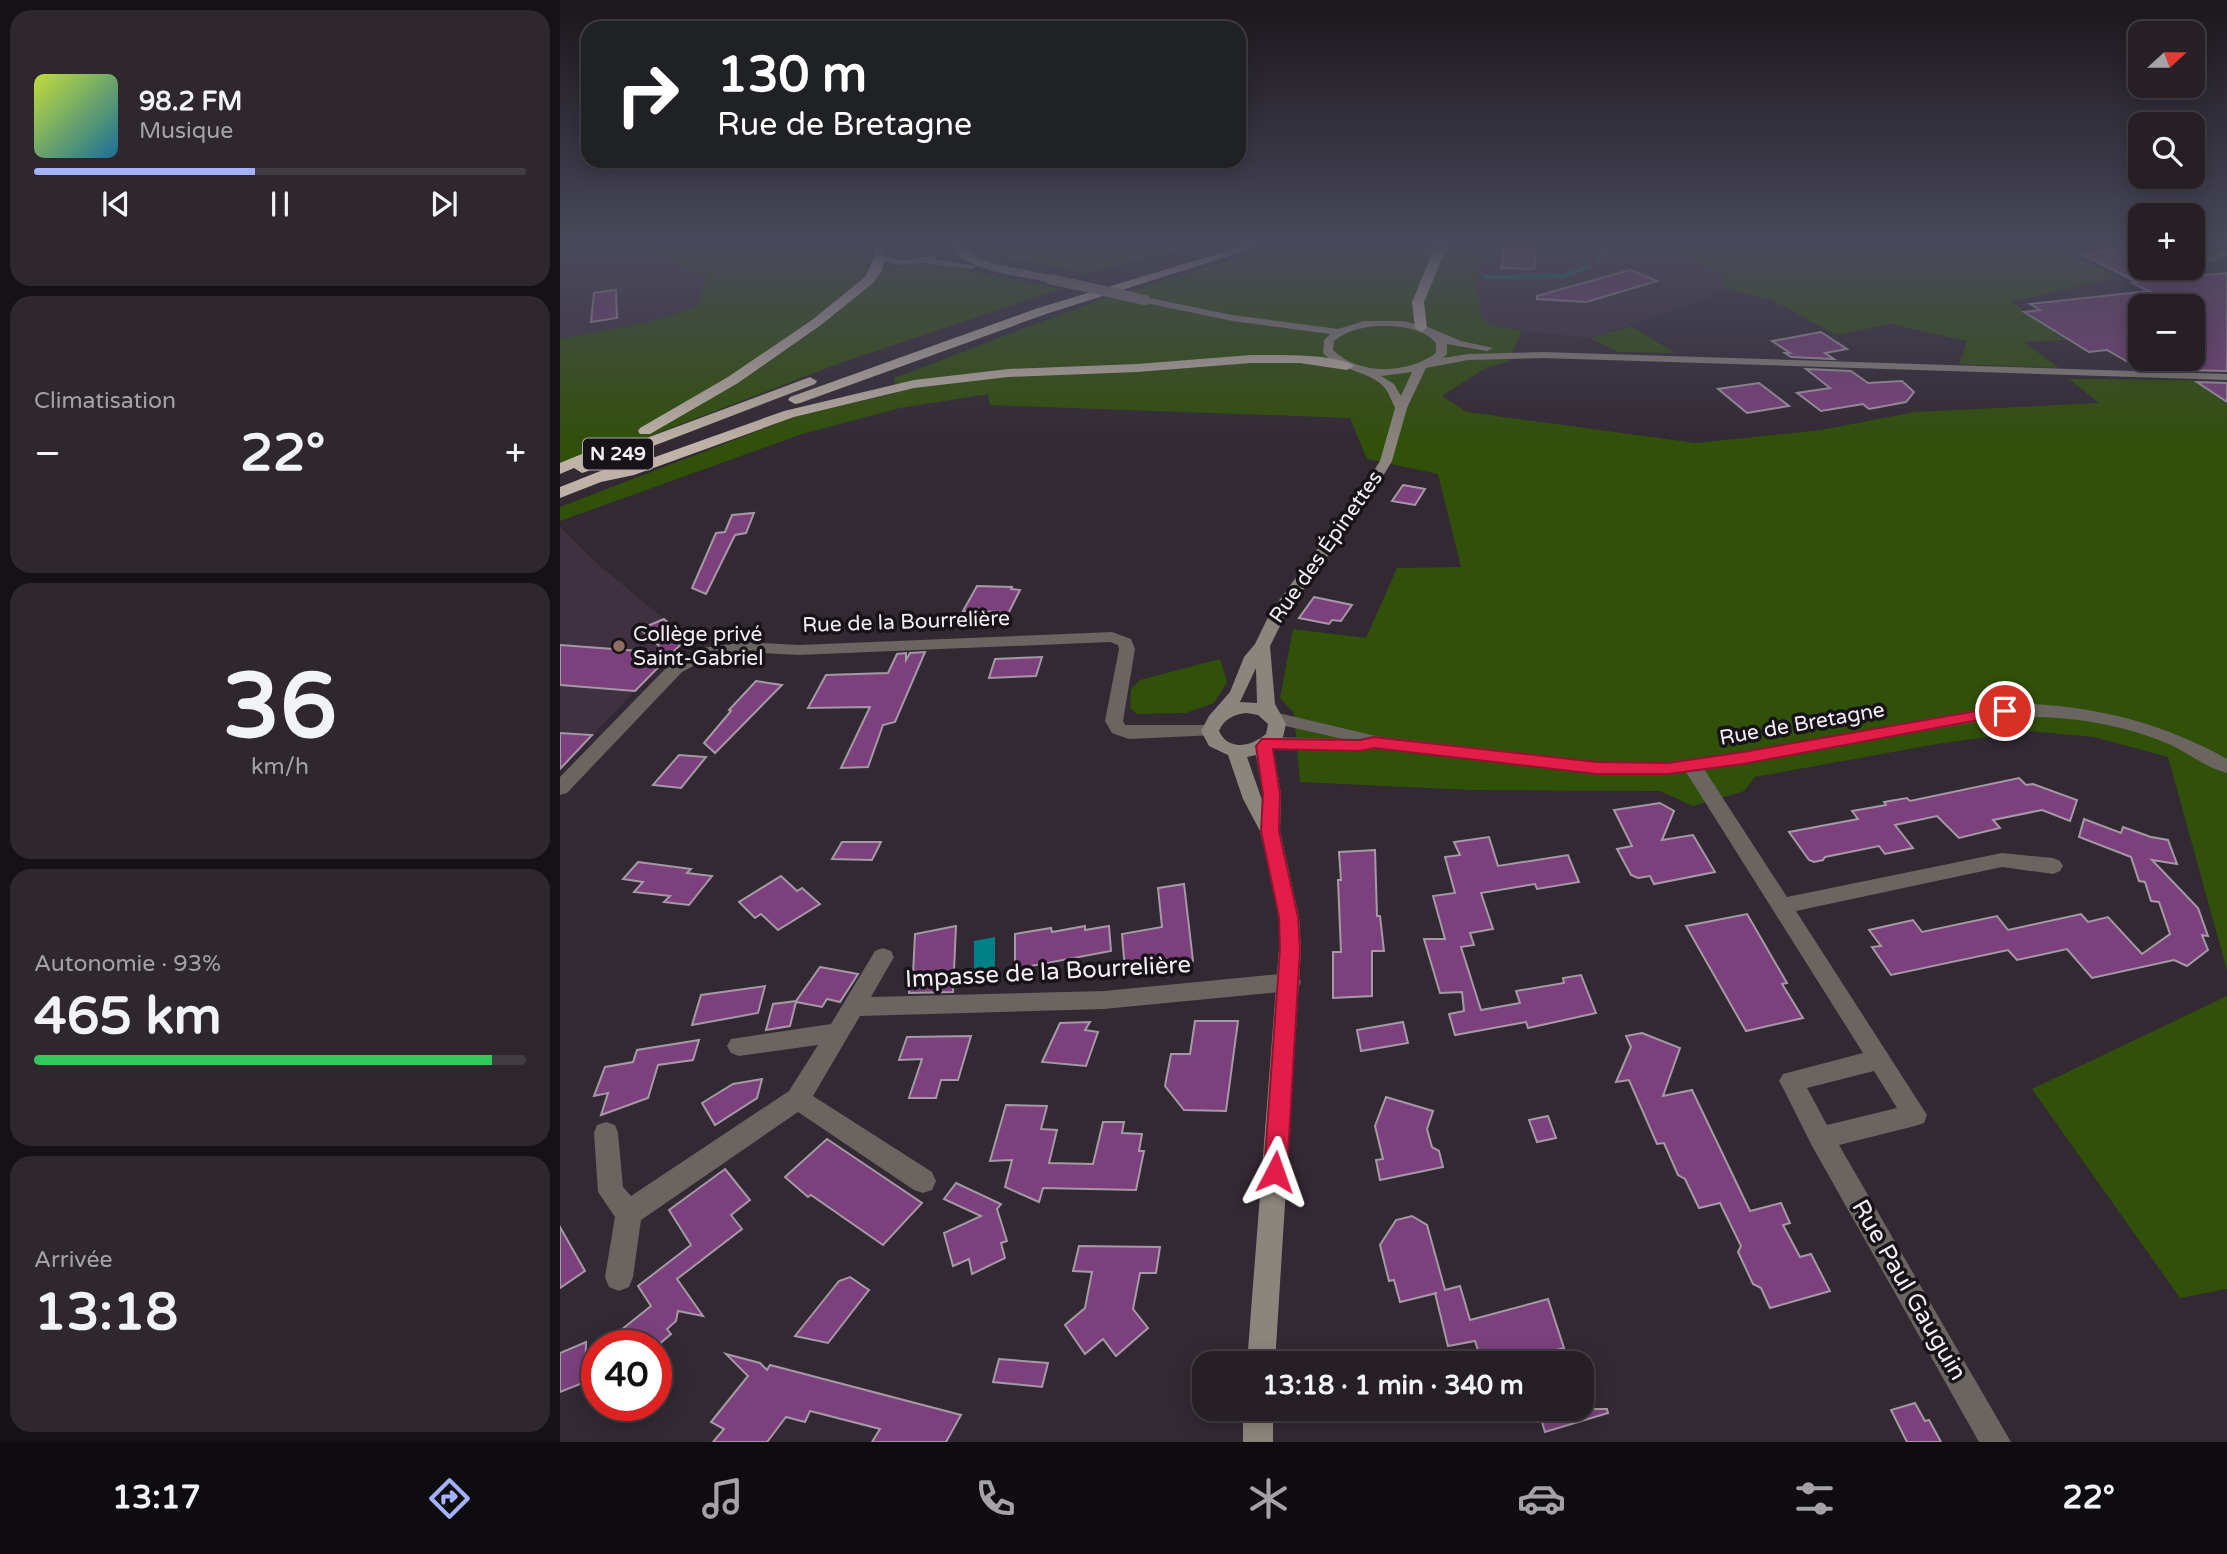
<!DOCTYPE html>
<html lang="fr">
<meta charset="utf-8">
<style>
:root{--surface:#261f26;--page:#2e272e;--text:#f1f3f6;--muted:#a4a2a7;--line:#423d43;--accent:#a4b1fc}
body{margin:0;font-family:"Varela Round",sans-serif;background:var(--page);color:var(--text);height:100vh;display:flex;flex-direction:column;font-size:26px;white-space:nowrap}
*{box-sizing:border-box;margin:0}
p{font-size:23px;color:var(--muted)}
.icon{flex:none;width:38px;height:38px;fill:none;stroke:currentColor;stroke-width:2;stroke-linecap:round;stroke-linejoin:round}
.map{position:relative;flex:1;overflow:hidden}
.drawer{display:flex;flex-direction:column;gap:10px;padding:10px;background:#151115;width:560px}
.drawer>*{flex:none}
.guide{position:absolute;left:21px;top:21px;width:665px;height:147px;border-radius:21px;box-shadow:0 4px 18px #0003,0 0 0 2px var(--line);background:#202124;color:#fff;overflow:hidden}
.needle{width:46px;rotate:69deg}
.controls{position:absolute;left:1568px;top:21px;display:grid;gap:14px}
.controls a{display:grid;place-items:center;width:77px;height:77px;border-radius:14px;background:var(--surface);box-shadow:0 4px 18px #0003,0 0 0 2px var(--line);font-size:35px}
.speed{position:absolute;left:21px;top:1330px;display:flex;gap:14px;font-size:35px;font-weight:700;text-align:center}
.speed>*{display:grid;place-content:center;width:91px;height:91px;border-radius:50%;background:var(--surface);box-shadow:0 4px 18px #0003,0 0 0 2px var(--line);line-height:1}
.speed .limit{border:10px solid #d22;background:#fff;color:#111}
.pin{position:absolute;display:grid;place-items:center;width:60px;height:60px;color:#fff;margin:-30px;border:4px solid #fff;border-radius:50%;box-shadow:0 2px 7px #0007}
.me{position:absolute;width:77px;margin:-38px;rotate:4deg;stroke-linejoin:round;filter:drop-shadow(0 0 5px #0008)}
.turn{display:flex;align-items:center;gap:24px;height:147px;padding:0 21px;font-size:32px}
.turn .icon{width:91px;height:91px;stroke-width:2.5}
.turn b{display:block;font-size:49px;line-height:60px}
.big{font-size:52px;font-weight:800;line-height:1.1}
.drawer .tile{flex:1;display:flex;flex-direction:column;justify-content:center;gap:10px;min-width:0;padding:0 24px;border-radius:21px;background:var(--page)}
.drawer .dial{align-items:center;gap:0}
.dial b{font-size:91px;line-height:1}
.song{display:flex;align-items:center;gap:21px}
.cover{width:84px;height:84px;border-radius:10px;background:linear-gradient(135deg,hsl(70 70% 55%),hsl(200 70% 35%))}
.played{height:7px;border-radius:4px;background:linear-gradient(90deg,var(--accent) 45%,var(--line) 45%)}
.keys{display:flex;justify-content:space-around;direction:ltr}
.heat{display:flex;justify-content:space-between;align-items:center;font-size:38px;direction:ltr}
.charge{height:10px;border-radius:5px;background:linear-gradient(90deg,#34c759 93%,var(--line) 0)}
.trip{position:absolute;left:632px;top:1351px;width:402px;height:70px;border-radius:21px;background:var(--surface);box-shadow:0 4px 18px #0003,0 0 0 2px var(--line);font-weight:800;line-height:70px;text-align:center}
.dock{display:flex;height:112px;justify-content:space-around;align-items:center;background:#0f0c0f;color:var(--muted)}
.dock .icon{width:49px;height:49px}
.dock .selected{color:var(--accent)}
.dock b{font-size:32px;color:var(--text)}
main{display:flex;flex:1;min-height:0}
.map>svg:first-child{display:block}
.built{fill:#3f3140}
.green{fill:#315009}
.water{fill:#028087}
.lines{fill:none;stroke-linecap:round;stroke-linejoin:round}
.stream{stroke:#028087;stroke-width:4.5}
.building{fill:#7c417d;stroke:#a599a5;stroke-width:2}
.street{fill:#6a6560;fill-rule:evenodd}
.secondary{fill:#8c857d;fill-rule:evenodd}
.highway{fill:#bfb3a7;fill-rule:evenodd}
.secondary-bridge{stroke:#8c857d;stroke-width:10}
.route{fill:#e11d48;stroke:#92132f;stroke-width:2}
.education-dot{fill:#8d6e63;stroke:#171318;stroke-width:2.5}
.labels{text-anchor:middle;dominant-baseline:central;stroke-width:7;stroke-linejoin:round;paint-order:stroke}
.shield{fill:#171318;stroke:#b2acb3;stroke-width:2}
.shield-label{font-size:19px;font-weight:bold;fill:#f5eef5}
.street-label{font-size:21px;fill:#f5eef5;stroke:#171318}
.poi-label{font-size:21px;fill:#f5eef5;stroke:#171318;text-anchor:start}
.near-street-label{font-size:24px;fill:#f5eef5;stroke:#171318}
</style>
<main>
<section class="drawer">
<div class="tile">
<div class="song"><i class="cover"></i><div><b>98.2 FM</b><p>Musique</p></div></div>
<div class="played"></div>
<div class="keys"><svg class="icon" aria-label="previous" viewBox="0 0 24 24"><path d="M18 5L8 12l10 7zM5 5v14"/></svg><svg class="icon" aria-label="pause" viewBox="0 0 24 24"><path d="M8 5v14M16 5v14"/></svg><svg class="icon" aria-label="next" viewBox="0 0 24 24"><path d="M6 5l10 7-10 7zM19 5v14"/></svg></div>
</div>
<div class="tile"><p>Climatisation</p>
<div class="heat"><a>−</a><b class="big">22°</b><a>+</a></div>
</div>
<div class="tile dial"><b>36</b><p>km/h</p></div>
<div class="tile"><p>Autonomie · 93%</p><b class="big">465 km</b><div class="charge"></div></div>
<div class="tile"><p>Arrivée</p><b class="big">13:18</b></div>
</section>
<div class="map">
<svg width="1667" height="1442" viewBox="0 0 1667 1442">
<rect width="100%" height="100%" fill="#322933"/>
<!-- built -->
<g class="built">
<polygon points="0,244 72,244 147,277 136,307 89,322 0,339"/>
<polygon points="924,244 1095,244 1163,275 1164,289 1139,302 1030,338 962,331 929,324 921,317 917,287"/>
<polygon points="0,527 41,567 126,637 0,769"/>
</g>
<!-- green -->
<g class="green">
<polygon points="72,244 294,244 300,246 309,269 384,265 501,289 280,363 77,441 0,467 0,339 89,322 136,307 147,277"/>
<polygon points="429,244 639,244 526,274 435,255"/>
<polygon points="723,244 924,244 917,287 921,317 929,324 962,331 948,362 927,367 882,396 907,412 1136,443 1261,430 1355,412 1539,403 1509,379 1633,380 1667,404 1667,970 1608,757 1534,737 1469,731 1377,744 1195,777 1184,791 1133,806 1100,791 911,790 740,782 734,713 720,698 733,629 806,638 837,568 901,567 878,474 807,459 790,418 430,405 428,394 340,408 242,434 0,521 0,507 234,417 336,393 334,378 539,300"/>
<polygon points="1095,244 1537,244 1511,248 1509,255 1559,277 1452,302 1505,340 1464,342 1499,368 1399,364 1407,341 1330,324 1276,335 1212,300 1164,289 1163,275"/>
<polygon points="1071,326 1115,353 1058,352 1030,338"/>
<polygon points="660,659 667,682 654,703 626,713 578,714 570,708 571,689 580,680"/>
<polygon points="1667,996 1667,1289 1620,1298 1472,1089"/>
</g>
<!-- water -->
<polygon class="water" points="435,937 435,968 414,972 414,941"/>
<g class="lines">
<!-- stream -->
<g class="stream">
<polyline points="1038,259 1051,248 1051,244"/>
<polyline points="926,277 1004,276 1029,266"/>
</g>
</g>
<!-- building -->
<g class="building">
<polygon points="945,244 977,244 974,269 941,268"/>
<polygon points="1580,247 1580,282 1667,273 1667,371 1619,370 1602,359 1633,359 1633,306 1580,306 1580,369 1547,350 1529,352 1464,312 1480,310 1470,304 1589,291 1572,283 1577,282 1522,254"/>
<polygon points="1070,270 1097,281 1026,302 977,299 977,296"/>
<polygon points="56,290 57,318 31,322 34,293"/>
<polygon points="1261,332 1287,349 1265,353 1274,359 1231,357 1225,353 1230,353 1212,341"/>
<polygon points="1246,369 1291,371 1308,383 1342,381 1354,392 1346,402 1309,409 1303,404 1261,411 1237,393 1270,388"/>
<polygon points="1637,382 1667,383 1667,402"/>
<polygon points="1199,383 1229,406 1187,413 1158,389"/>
<polygon points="843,485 865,489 855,505 832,501"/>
<polygon points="194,513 186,533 175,535 146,594 132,588 156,533 165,532 172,515"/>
<polygon points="417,586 452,587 451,589 460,590 449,612 403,611"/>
<polygon points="754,597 792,605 781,621 772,620 769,624 739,618"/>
<polygon points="104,619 127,638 75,691 0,685 0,645 107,653 80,629"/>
<polygon points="365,652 335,722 323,725 308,767 281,768 310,707 248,708 266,675 328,673 337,654 346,653 346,660 350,653"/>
<polygon points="482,657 476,676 429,678 435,659"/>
<polygon points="196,681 222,685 155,753 144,743 171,711 169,710"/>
<polygon points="0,733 32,735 0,769"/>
<polygon points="119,755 146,757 121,788 93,785"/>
<polygon points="1459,778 1466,785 1473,784 1517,800 1510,821 1482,810 1433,820 1440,828 1399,838 1377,816 1335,825 1353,848 1325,854 1319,846 1265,857 1263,860 1254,862 1249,860 1229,832 1298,819 1292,811 1326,805 1324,802 1347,798 1350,801"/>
<polygon points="1100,803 1114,811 1102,840 1133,835 1155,872 1094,884 1090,876 1078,878 1071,875 1057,849 1072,846 1054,810"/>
<polygon points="1524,819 1561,833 1563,827 1591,837 1608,840 1617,864 1592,860 1638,908 1648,936 1642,935 1648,950 1627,966 1614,960 1532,978 1507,949 1457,960 1448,950 1331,975 1312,947 1321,946 1309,930 1353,920 1362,932 1437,916 1448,930 1521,914 1528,922 1548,917 1582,954 1610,934 1599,902 1591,901 1585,882 1579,881 1571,857 1519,837"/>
<polygon points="929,837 938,866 1008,855 1019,882 977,889 975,884 921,893 933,929 910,933 914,945 901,947 921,1010 960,1003 956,991 1004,983 1003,978 1021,975 1036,1013 968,1028 966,1022 895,1035 889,1014 904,1011 902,992 880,993 864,939 885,939 873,896 895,893 885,857 900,855 894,842"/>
<polygon points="282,842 321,842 312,860 272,859"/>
<polygon points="815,850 817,916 820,916 824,951 812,951 812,996 773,998 773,952 781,952 778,880 781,880 779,852"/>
<polygon points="78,862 131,869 127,873 152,876 129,905 104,902 110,896 74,892 83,882 63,879"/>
<polygon points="221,876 237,891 242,888 260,904 218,930 201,914 195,918 179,902"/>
<polygon points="624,884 633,961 615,964 615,961 565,970 562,934 602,927 598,888"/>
<polygon points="1187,914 1227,983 1222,984 1243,1018 1186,1031 1126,926"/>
<polygon points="396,926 393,992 349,993 350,975 353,974 355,934"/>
<polygon points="525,926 525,930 549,926 551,951 455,969 455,934 491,928 492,932"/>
<polygon points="260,967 298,974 280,1002 267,999 262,1007 236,1002 230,1026 206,1030 213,1004 236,1001"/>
<polygon points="205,986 198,1013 132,1025 141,995"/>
<polygon points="635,1021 678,1021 666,1111 624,1110 605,1086 611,1054 630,1054"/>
<polygon points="530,1022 525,1030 538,1032 526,1066 482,1062 500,1023"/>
<polygon points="843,1022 848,1043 801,1051 797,1030"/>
<polygon points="1082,1033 1120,1048 1103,1096 1132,1090 1190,1211 1221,1203 1230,1223 1223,1225 1240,1257 1251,1254 1270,1291 1210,1308 1201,1288 1193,1284 1178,1252 1181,1246 1160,1203 1139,1208 1125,1179 1118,1175 1104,1143 1097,1144 1069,1080 1056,1082 1071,1047 1066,1036"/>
<polygon points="411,1036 398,1080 381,1080 376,1098 349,1098 362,1059 339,1060 347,1037"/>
<polygon points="139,1040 133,1060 98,1065 88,1098 41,1115 48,1093 34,1096 45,1067 73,1062 77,1050"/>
<polygon points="202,1079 197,1098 155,1125 142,1103 173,1084"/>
<polygon points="826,1097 873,1111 867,1129 872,1147 879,1151 883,1167 820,1180 816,1160 823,1159 815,1126"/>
<polygon points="446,1105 487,1106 481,1129 497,1130 489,1163 533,1164 543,1122 564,1122 562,1133 582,1134 579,1151 584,1151 576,1190 483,1188 479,1202 445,1187 452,1160 430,1161"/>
<polygon points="988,1116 996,1138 977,1142 969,1120"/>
<polygon points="267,1139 362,1203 323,1245 251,1195 248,1197 225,1177"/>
<polygon points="165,1169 190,1200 171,1215 182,1229 117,1279 143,1316 118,1311 116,1321 107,1329 111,1334 97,1346 41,1346 91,1306 78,1286 131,1245 109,1210"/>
<polygon points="396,1183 441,1204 437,1209 447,1241 441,1243 445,1258 412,1274 409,1259 393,1266 384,1233 421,1216 384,1199"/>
<polygon points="852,1216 867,1225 885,1290 900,1286 910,1320 988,1299 1004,1348 948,1363 922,1363 915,1341 888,1346 875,1293 877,1293 840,1302 834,1280 829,1281 820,1245 836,1220"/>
<polygon points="0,1227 25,1271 0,1288"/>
<polygon points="519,1246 600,1247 596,1273 580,1273 573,1309 588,1328 556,1356 543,1339 525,1354 505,1325 525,1308 532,1272 513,1271"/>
<polygon points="290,1277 309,1290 268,1343 235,1336 279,1281"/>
<polygon points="26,1342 25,1382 0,1392 0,1353"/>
<polygon points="166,1354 200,1363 207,1370 210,1365 401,1415 386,1442 312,1442 320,1429 250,1411 245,1422 226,1417 207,1442 153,1442 164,1429 151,1422 188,1376"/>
<polygon points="439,1359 488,1363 482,1387 433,1382"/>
<polygon points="1355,1403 1365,1421 1369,1420 1381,1442 1347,1442 1331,1410"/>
<polygon points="978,1409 1047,1409 1048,1413 985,1432"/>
</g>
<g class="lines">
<!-- street -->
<g class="street">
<polygon points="1667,250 1667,256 1636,267 1633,268 1632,268 1633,262"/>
<polygon points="552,632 571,639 575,649 563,721 565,725 650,725 656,727 659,731 656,735 569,739 552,733 545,721 559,649 558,645 550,642 239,655 185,652 152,656 122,672 7,793 0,795 0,777 110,664 142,648 185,642 239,645"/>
<path d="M1474,704C1543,708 1607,725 1667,759V773C1647,768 1628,753 1609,744C1556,722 1502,715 1445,717L1144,769L1227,897L1442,853L1493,858L1500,861L1503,866L1500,871L1493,874L1442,867L1236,911L1367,1115L1364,1123L1355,1126L1279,1145L1451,1442H1419L1252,1146L1223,1088L1219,1081L1223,1074L1303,1053L1126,772L1037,774L814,748L795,742L797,745L794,749L788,751L708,749L699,743L708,737L783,739L708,722L705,718L708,714L714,712L816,736L1037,762H1108L1183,752L1445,705ZM1314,1071L1337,1108L1267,1125L1247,1088Z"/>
<polygon points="323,948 331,951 334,957 311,997 544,991 730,973 738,976 741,982 738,988 730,991 544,1009 300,1016 253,1096 372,1172 376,1181 372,1190 363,1193 354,1190 238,1112 81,1220 73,1277 69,1287 59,1291 49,1287 45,1277 55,1217 38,1192 34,1133 37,1125 46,1122 55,1125 58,1133 63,1187 71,1196 229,1091 258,1045 179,1056 171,1053 167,1046 171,1039 271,1024 315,951"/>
</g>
<!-- secondary -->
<g class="secondary">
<path d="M386,244C399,243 412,256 426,261C445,268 479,269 495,279L490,282C457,276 408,272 386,244Z"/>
<path d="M315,247H321V254C337,263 356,259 373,255L377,260L417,266L412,269L361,263L336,265L313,257Z"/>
<path d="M585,297L672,315L778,329L804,321H843L868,327L901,341L933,348L927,351L887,344V354L883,358L908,354L983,352L1667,374V380L983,358L908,360L866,368L847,408L832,461L811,496L727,612L710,646L715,704L726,724L723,737L713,747L721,794L720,831L739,917L741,949L715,1363H687L719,949V917L700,831L683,799L668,755L649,746L641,731L649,716L670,692L684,657L695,644L711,611L800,492L820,461L835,408C832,402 829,393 825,388C809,370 781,372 763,353L764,340L770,334L672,321L581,302V298ZM828,326C846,327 863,329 876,343V353C847,374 799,376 773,350L774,341C790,328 808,326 828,326ZM852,372L841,396L834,384L821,376ZM696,668L697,703L680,702ZM687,713L698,715L708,724L706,734C691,747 668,751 659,731C664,719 674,714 687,713ZM696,755L703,794L702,800L687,757Z"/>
<rect x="683" y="1409" width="30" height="33"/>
</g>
<!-- highway -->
<g class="highway">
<polygon points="690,244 707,244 486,314 240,403 235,404 228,400 230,397 478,308"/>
<polygon points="876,244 888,244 864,302 867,328 861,332 855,328 852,302"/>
<polygon points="315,256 325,258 322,271 313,283 261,325 178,383 90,434 80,434 78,431 80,428 168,377 252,320 305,277"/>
<path d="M691,355C713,355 778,353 794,366L787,370L740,363H691L577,372L448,377L354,388L234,417L74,475L41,482L0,498V487L43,470L64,468L224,411L354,380L448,369L577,364Z"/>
<polygon points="250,377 257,381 255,384 28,471 22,473 14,468 0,474 0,463 29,451 39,451 41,455"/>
</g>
<!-- secondary-bridge -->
<polyline class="secondary-bridge" points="490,279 585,300"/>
</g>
<!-- sky -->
<linearGradient id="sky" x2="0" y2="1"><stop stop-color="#1c171c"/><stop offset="0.55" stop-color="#49495b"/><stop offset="1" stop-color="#49495b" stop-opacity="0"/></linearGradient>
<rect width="1667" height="446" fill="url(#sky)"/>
<!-- route -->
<polygon class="route" points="1445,706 1453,711 1451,714 1183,764 1108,774 1037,774 814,748 800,751 713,749 720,794 719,831 738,917 740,949 727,1172 724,1180 715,1183 707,1180 704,1172 720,949 719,917 701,831 703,794 696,746 702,739 800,740 814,737 1037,762 1108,763 1183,752"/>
<!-- markers -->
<circle class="education-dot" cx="59" cy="646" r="7"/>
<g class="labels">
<!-- shield labels -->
<rect class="shield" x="23" y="438.5" width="70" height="31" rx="5"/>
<g class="shield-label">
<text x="58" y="454">N 249</text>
</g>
<!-- street labels -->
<g class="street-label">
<text transform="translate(766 547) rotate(-55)">Rue des Épinettes</text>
<text transform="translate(346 622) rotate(-2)">Rue de la Bourrelière</text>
<text transform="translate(1242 724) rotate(-10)">Rue de Bretagne</text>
</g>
<!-- poi labels -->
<g class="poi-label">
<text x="73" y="634">Collège privé<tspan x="73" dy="24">Saint-Gabriel</tspan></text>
</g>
<!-- near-street labels -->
<g class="near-street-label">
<text transform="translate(488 972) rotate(-3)">Impasse de la Bourrelière</text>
<text transform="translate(1349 1290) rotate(60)">Rue Paul Gauguin</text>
</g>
</g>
</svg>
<div class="controls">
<a><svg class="needle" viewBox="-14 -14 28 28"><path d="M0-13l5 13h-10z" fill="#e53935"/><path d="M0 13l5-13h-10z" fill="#a4a2a7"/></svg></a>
<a><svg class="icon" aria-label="search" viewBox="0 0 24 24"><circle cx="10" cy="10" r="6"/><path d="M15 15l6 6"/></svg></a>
<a>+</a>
<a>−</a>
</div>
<div class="speed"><div class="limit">40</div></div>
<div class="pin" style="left:1445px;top:711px;background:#d93025"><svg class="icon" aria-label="arrive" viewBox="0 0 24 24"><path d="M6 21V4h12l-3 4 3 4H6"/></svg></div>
<svg class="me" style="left:715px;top:1172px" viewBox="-20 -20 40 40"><path d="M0-17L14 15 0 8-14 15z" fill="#e11d48" stroke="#fff" stroke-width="4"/></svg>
<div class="trip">13:18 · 1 min · 340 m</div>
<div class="guide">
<div class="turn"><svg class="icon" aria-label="right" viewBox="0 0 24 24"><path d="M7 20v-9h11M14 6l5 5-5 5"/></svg><div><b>130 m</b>Rue de Bretagne</div></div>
</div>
</div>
</main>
<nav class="dock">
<b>13:17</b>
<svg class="icon selected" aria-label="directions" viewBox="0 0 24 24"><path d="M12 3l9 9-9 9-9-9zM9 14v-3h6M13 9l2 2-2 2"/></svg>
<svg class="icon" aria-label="music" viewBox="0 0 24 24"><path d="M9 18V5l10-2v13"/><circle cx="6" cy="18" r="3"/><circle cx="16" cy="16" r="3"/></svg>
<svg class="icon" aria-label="phone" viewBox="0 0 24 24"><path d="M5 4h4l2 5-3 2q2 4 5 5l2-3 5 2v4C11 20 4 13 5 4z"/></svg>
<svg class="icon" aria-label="climate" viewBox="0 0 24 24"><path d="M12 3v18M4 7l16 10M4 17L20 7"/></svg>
<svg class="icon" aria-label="car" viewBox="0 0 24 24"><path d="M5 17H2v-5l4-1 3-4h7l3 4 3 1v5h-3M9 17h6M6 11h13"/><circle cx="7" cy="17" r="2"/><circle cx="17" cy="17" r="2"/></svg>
<svg class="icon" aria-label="filters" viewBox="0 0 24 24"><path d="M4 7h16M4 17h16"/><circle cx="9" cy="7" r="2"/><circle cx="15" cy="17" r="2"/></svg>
<b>22°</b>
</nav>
